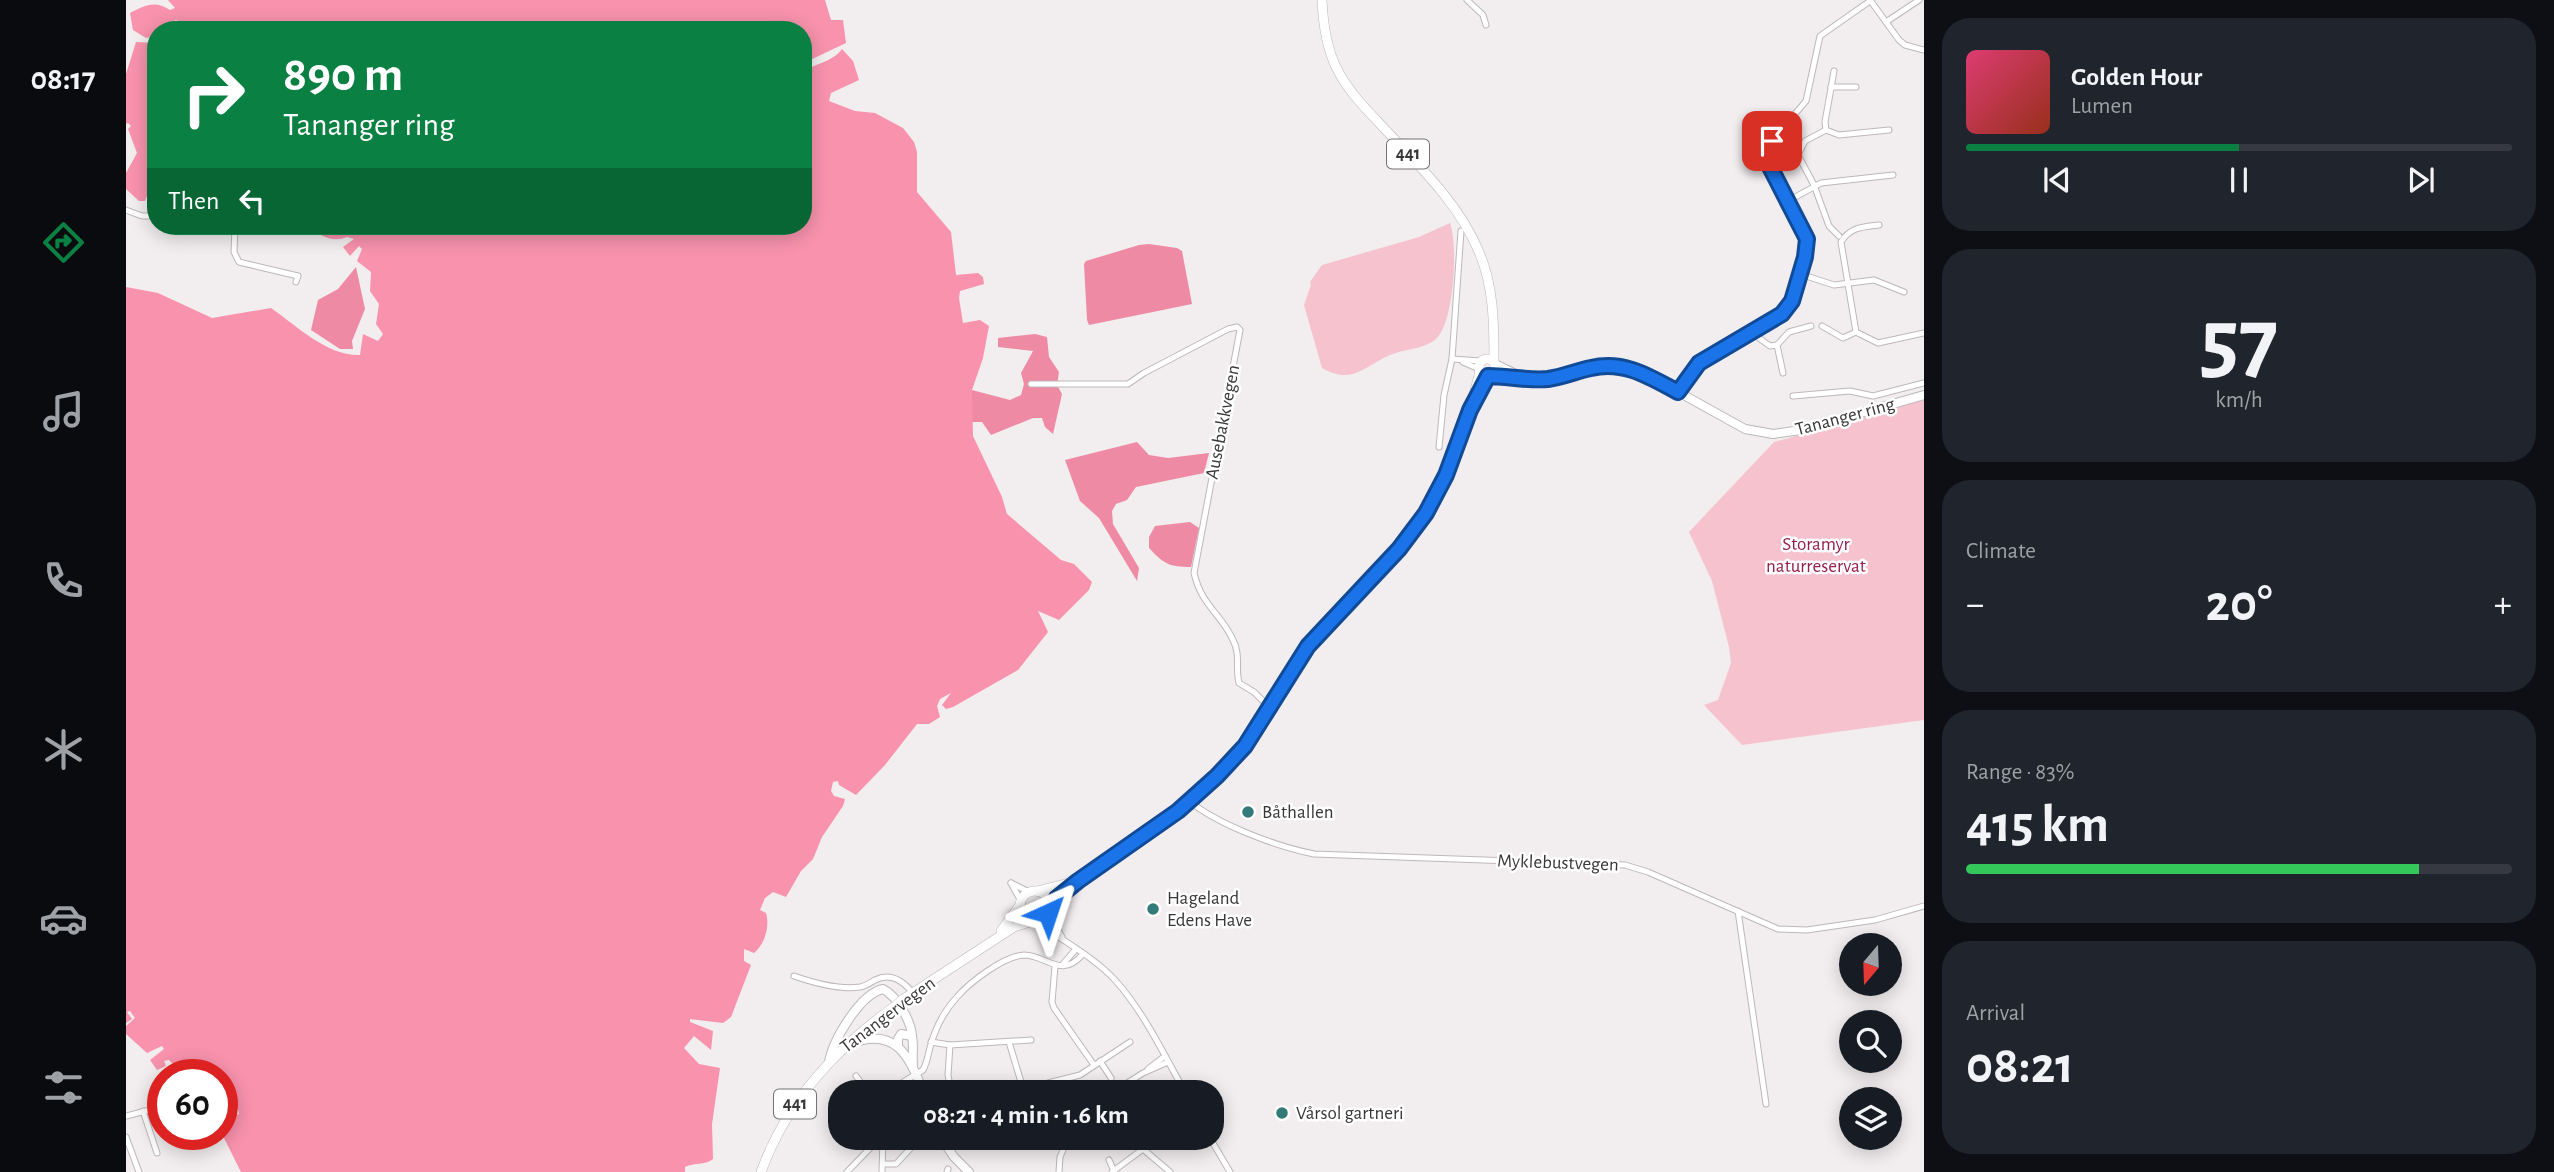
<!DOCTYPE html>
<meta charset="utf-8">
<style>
:root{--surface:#171b24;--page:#20242c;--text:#f1f3f6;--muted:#9ea1a6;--line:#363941;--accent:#0b8043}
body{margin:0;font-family:"Alegreya Sans",sans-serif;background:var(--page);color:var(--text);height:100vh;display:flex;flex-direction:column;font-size:26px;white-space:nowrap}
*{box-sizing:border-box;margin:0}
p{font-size:23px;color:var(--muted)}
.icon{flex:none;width:38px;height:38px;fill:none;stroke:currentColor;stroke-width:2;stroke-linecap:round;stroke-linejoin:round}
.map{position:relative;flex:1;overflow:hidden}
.details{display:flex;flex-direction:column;gap:18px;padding:18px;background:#0d0f14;width:630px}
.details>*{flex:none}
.banner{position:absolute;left:21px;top:21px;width:665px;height:214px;border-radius:28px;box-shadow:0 4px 18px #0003;background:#0b8043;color:#fff;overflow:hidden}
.needle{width:46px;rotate:199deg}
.controls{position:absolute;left:1713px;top:933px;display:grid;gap:14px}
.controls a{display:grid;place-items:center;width:63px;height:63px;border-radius:50%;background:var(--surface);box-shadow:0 4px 18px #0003;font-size:35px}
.speed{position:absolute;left:21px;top:1059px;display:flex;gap:14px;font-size:35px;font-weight:700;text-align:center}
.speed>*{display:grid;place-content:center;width:91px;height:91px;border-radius:50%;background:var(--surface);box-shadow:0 4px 18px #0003;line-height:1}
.speed .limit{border:10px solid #d22;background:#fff;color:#111}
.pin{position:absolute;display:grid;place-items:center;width:60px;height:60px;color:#fff;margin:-30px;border-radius:14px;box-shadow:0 4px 10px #0006}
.me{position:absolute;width:77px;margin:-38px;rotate:42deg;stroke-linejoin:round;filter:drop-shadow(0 0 5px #0008)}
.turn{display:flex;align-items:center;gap:24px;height:147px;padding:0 21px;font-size:32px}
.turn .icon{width:91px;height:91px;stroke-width:2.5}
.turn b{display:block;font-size:49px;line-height:60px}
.then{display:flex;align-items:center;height:66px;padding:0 21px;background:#0003;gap:14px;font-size:26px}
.big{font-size:52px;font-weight:700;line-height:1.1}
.details .widget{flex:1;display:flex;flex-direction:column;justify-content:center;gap:10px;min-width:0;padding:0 24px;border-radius:28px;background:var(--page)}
.details .dial{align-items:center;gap:0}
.dial b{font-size:91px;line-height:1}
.song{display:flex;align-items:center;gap:21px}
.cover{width:84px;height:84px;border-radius:10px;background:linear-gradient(135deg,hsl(340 70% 55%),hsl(10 70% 35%))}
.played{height:7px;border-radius:4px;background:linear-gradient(90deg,var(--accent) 50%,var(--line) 50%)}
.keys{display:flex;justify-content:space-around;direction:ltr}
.heat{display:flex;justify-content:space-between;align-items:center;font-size:38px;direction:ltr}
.charge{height:10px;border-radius:5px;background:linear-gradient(90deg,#34c759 83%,var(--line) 0)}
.trip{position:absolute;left:702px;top:1080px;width:396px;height:70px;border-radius:28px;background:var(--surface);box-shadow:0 4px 18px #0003;font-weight:700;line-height:70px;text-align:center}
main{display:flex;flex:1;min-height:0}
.menu{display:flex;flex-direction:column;width:126px;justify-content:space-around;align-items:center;background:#090b0e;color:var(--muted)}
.menu .icon{width:49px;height:49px}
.menu .on{color:var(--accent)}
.menu b{font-size:32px;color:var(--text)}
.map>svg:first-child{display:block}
.green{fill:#f6c2ce}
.forest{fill:#ef8aa5}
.water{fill:#f892ad}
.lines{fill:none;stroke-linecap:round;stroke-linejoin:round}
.street-casing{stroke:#bdb8b9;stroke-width:7}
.secondary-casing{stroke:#bdb8b9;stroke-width:10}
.primary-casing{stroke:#bdb8b9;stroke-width:10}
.street{stroke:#fff;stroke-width:5}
.secondary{stroke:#fff;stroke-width:8}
.primary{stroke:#fff;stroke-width:9}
.primary-bridge-casing{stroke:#bdb8b9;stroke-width:10;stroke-linecap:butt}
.primary-bridge{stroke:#fff;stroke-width:9}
.route-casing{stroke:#114b97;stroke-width:18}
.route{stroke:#1a73e8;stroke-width:12}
.poi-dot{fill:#327b79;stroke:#fff;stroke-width:2.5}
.labels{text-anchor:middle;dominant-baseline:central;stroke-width:5;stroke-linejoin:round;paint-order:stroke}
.shield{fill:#fff;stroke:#747373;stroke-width:2}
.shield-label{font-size:18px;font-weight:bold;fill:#383737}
.street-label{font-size:19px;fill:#383737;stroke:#fff}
.park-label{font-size:19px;fill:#951e4b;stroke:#fff}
.poi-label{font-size:19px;fill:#383737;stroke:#fff;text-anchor:start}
</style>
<main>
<nav class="menu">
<b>08:17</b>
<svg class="icon on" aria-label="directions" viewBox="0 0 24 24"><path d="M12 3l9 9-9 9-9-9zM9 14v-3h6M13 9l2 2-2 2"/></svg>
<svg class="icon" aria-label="music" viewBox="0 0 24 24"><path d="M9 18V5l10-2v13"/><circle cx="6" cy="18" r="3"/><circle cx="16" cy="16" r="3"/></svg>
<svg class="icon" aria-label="phone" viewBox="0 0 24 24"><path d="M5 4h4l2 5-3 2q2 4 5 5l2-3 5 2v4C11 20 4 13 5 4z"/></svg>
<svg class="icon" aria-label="climate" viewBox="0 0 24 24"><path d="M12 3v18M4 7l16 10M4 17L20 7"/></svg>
<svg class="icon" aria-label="car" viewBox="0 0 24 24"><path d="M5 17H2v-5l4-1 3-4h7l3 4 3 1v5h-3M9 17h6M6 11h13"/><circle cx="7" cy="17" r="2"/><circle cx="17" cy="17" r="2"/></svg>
<svg class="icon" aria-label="filters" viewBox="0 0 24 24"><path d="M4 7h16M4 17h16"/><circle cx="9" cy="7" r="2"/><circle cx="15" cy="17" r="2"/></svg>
</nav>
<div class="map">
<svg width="1798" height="1172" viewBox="0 0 1798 1172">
<rect width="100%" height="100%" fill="#f2edee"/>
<!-- green -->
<g class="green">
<path d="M1324,223C1332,246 1328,313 1314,334C1305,348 1285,348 1270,353C1255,357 1242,369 1227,374C1216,377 1205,373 1196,368L1178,305L1185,285L1184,282L1196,265L1293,237Z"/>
<polygon points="1798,400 1798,720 1616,745 1578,705 1592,700 1605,663 1603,647 1586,581 1563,532 1648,442"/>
</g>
<!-- forest -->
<g class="forest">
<polygon points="1023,244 1051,248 1056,251 1066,304 963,325 961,320 958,264 960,261 1013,245"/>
<polygon points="230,267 239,309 226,341 227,349 214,349 185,330 192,300 212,289"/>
<polygon points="909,334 921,337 923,357 933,372 931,385 936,394 927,434 919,427 916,418 907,418 865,435 856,422 845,422 846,390 884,400 895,395 898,384 895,373 907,351 872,347 872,338"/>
<polygon points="1011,442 1023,455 1042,458 1083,453 1078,473 1010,487 1001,500 990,504 986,511 987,524 1013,568 1011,581 973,518 954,501 939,460"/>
<path d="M1064,522L1073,528L1065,567C1043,567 1038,564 1023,548V537L1029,526Z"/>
</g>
<!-- water -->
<g class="water">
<path d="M42,0H699L705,20H717L720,43L682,61L681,65L683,68C695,63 709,59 716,49L727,61L733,80L705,93L703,101L729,111L749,113L777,128L788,142L791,152V192L825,232L830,275L852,273L857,277L858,284L834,291L833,298L837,323L854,320L863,326L857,358L846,390L847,436L876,497L881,514L935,560L948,564L966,582L963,590L933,620L912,611L922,632L892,670L827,707L820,709L816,705L825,693L814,699L811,706L814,717L803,724H791L759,765L730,795L713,785L712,781L707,782L705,791L708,796L719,799L717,806L696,837L687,859L675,871L660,897L647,892L639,898L634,910L640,913C644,926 639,944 628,953L618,949V961L625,965L605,1017L597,1023L564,1019V1022L587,1031L585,1050L568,1036L558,1048L573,1064L594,1068L586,1124L587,1159C578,1166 568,1162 559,1167V1172H115L96,1134V1120L113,1114L111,1105L96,1110V1074H56L43,1060L38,1061L40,1066L31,1070L24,1060L38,1049L36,1046L21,1053L0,1034V1026L9,1018L4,1011L1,1012L6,1019L0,1023V287L32,293L86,318L145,308C171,326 201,356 234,355L237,334L252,341L257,334L250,324L253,304L244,291L245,272L231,261L236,249L233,246L224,256L217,247L228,239L221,237C206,243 194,236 183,226H677V30H52L53,21L49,20L45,30H30V36L20,38L7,30L4,13C19,5 29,0 44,10L49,8Z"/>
<polygon points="10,42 30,43 30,173 19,201 13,201 0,189 0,173 11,153 2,129 5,126 2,123 0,124 0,74"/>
</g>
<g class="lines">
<defs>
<g id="street">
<polyline points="1341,0 1357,15 1360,25"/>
<polyline points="1744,0 1773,40 1779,45 1798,50"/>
<polyline points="1760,22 1793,0"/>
<polyline points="1708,71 1699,122 1700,130 1713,135 1763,130"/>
<polyline points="1705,87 1730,87"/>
<polyline points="1700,130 1679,141 1672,155 1688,185 1703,226 1713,236"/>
<polyline points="1662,201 1695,183 1767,175"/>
<polyline points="0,210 16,216 30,216"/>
<path d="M1753,225C1737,227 1724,227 1715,242L1730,332L1752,343L1798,333"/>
<polyline points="109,226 108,252 113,262 172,276 170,282"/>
<polyline points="1674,274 1708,285 1748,280 1778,292"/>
<polyline points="1696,326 1717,338 1730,332"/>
<polyline points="1628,330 1633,338 1644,346 1651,345 1663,332 1685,326"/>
<polyline points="1651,345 1657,373"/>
<polyline points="1326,359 1355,361"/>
<polyline points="1337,362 1353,369"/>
<path d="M905,384H1002L1018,373L1102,329L1111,327L1114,330L1068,573C1076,607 1095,613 1107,640C1115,655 1109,668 1113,683L1128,692L1144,708"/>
<polyline points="1552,392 1573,363 1656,314 1666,301 1679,257 1681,239 1646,173 1641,152 1646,141 1680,101 1694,36 1744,1"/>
<polyline points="1667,396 1724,391 1747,396 1798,383"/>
<polyline points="1313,447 1318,395 1326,359 1335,231"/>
<path d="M1063,801C1093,825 1149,846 1188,854L1499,865L1522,872L1652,929L1681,930L1749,920L1798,906"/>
<polyline points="885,883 903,892"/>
<polyline points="885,883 895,901"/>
<polyline points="1612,911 1640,1104"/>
<polyline points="922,913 936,937"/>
<path d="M910,921C936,941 967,956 989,980C1018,1012 1038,1055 1059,1092"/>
<polyline points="937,964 950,949"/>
<polyline points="929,966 926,1002 928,1008 968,1065"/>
<path d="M668,976C688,983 713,990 734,987C740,986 744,983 749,980C765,972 777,981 787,993"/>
<polyline points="805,1042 824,1045 905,1040"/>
<polyline points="883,1042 898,1092"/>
<polyline points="824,1045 822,1075 825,1092"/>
<polyline points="974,1061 985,1078"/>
<polyline points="1022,1069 1039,1056"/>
<polyline points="730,1076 742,1092"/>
<polyline points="922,1083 954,1075 1004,1042"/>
<path d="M761,1092L797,1070C802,1061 802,1053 805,1044C810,1027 819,1010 831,997C844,982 878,956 898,955C921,955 935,980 957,954"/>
<polyline points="887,1092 898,1091"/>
<polyline points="987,1092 1017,1073 1042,1062"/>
<polyline points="17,1111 31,1153"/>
<polyline points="0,1116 31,1108 37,1108"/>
<polyline points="0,1137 13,1172"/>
<polyline points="846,1138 852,1146"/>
<polyline points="1084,1138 1104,1172"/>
<polyline points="983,1160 988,1171"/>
<polyline points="758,1164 770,1164 794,1138"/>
<polyline points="721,1172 748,1144 758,1142"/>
<polyline points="756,1172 757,1138"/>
<polyline points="821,1172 822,1169"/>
<polyline points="933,1172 934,1157 942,1138"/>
<polyline points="986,1172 1017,1149 1044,1172"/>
</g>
<g id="secondary">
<polyline points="1369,364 1392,375"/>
<polyline points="1365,375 1395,380 1421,379 1465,368 1499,367 1518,373 1619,429 1647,434 1675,430 1798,395"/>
<path d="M724,1044C768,1026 784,1055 797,1092"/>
<polyline points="772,1046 772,1039 775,1034 786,1036"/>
<path d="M703,1062C707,1040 734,994 757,989C771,996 785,1021 786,1036C788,1045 786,1055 787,1065"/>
<polyline points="815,1138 828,1157 843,1172"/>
</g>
<g id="primary">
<path d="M1196,0C1197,23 1200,46 1210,67C1221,90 1239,108 1256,126C1291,164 1333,203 1353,252C1368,286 1368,325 1368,362"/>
<circle cx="1361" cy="367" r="8"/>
<polyline points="911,891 947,882"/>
<circle cx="909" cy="906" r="15"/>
<polyline points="923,908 931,898 952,881 1052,811 1091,776 1120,746 1182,646 1273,549 1305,506 1320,475 1344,410 1354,371"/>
<polyline points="875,931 894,905"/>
<polyline points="776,1000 888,927 907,921"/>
<path d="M635,1172C661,1101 709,1049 769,1006"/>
</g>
</defs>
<!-- street casing -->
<use href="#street" class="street-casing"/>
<!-- secondary casing -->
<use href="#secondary" class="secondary-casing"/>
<!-- primary casing -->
<use href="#primary" class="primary-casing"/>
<!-- street -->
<use href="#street" class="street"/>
<!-- secondary -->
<use href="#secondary" class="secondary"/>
<!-- primary -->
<use href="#primary" class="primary"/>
<defs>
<polyline id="primary-bridge" points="769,1006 776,1000"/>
</defs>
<!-- primary-bridge casing -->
<use href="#primary-bridge" class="primary-bridge-casing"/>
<!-- primary-bridge -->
<use href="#primary-bridge" class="primary-bridge"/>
</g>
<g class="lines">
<defs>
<path id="route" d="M922,913L931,898L952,881L1052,811L1091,776L1119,746L1182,646L1273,549L1300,513L1320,475L1344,410L1362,376C1382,376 1402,381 1422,379C1437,377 1450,371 1465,368C1498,360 1524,377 1552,392L1573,363L1656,314L1666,301L1679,257L1681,239L1642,163L1641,152L1646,141"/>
</defs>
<!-- route casing -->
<use href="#route" class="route-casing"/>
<!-- route -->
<use href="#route" class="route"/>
</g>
<!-- markers -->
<g class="poi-dot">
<circle cx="1122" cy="812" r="7"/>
<circle cx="1027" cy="909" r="7"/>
<circle cx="1156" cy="1113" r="7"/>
</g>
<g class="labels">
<!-- shield labels -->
<g class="shield">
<rect x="1261" y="139.5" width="42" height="29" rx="5"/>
<rect x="648" y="1089.5" width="42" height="29" rx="5"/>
</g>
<g class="shield-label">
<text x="1282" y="154">441</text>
<text x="669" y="1104">441</text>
</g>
<!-- street labels -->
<g class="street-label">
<text transform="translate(1719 417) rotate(-15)">Tananger ring</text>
<text transform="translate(1097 422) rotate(-79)">Ausebakkvegen</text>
<text transform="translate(1432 863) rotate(2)">Myklebustvegen</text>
<text transform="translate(762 1015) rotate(-37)">Tanangervegen</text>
</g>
<!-- park labels -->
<g class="park-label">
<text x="1690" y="544">Storamyr<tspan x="1690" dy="22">naturreservat</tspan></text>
</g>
<!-- poi labels -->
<g class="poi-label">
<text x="1136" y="812">Båthallen</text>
<text x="1041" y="898">Hageland<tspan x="1041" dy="22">Edens Have</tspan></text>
<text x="1170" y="1113">Vårsol gartneri</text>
</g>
</g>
</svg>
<div class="controls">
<a><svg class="needle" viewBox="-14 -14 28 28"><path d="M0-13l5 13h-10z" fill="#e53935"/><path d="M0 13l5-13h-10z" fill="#9ea1a6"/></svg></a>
<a><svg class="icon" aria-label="search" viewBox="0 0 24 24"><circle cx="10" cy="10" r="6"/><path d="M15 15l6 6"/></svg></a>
<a><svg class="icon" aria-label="layers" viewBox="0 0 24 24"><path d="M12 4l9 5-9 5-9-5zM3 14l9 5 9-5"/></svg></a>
</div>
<div class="speed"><div class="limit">60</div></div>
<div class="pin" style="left:1646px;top:141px;background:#d93025"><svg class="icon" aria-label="arrive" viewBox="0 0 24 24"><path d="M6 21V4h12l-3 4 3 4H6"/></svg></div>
<svg class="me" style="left:922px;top:913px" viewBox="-20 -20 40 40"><path d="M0-17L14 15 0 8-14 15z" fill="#1a73e8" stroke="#fff" stroke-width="4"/></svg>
<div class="trip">08:21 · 4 min · 1.6 km</div>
<div class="banner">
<div class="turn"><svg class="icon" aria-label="right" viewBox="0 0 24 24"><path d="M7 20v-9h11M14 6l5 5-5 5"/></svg><div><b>890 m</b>Tananger ring</div></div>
<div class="then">Then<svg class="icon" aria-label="left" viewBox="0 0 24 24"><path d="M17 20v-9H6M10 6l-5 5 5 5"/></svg></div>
</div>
</div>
<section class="details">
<div class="widget">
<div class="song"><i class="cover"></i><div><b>Golden Hour</b><p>Lumen</p></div></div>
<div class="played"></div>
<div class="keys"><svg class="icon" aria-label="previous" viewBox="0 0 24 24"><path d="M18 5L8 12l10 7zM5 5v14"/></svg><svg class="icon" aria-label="pause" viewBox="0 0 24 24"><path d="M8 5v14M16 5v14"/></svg><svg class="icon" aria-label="next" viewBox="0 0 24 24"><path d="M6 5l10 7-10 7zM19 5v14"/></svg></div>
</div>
<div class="widget dial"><b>57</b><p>km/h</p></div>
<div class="widget"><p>Climate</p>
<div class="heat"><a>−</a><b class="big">20°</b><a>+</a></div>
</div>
<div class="widget"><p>Range · 83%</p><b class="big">415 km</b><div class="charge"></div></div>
<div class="widget"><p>Arrival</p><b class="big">08:21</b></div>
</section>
</main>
